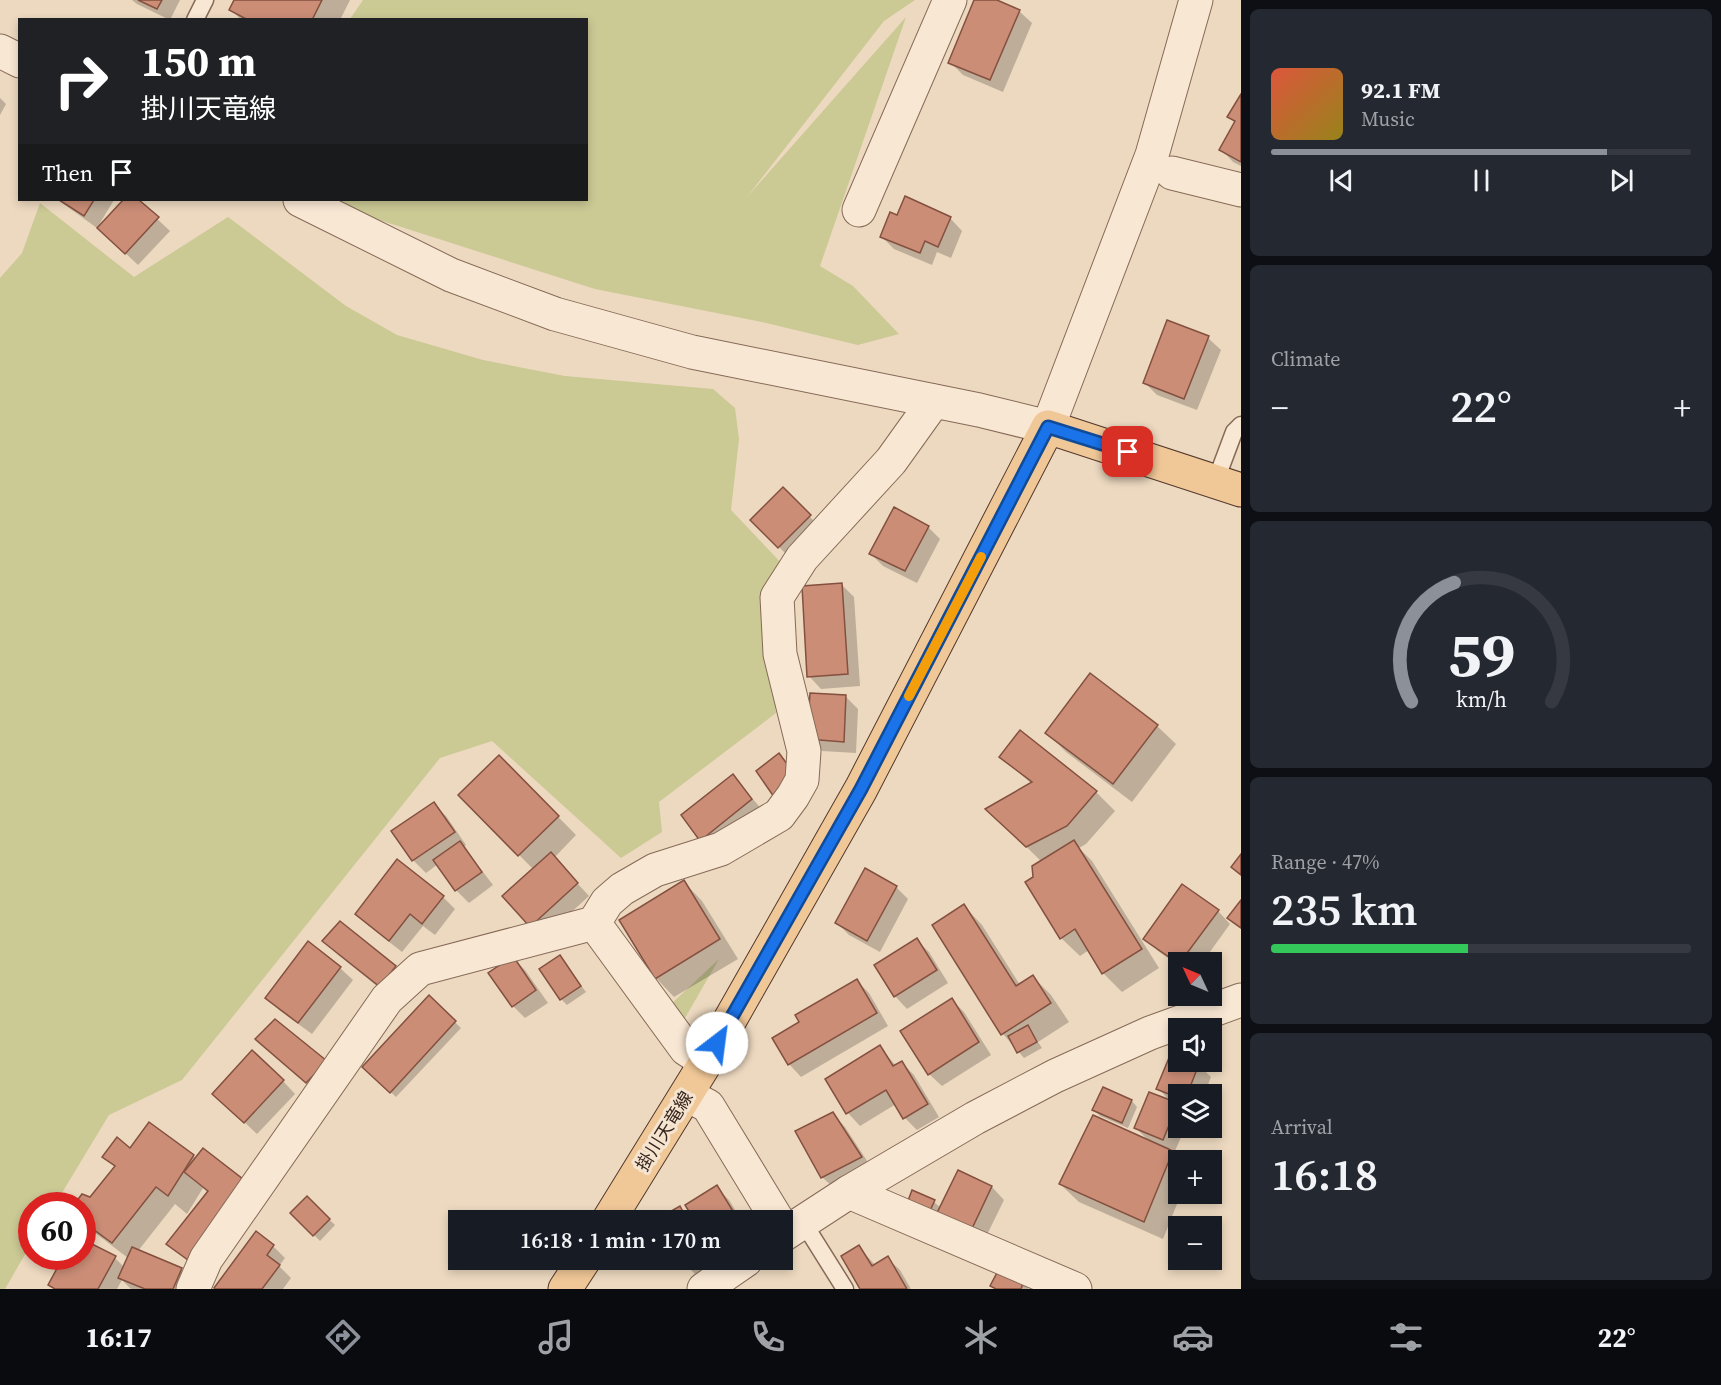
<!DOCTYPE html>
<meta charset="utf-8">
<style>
:root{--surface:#171b24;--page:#242831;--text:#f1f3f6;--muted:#9ea1a6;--line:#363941;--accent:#8c9099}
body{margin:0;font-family:"Source Serif 4","Noto Sans JP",serif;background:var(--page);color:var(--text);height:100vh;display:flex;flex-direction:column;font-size:22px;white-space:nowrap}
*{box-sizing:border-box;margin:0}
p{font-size:20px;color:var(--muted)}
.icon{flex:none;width:33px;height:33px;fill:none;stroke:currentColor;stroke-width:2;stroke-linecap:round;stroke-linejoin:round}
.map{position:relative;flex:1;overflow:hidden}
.panel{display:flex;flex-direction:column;gap:9px;padding:9px;background:#0d0f14;width:480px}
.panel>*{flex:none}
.banner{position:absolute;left:18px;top:18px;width:570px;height:183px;border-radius:0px;box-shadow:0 3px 9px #0003;background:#202124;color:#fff;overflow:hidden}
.needle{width:39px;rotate:314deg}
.tools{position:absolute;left:1168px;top:952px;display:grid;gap:12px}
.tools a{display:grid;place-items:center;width:54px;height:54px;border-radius:0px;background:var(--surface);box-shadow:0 3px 9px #0003;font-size:30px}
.speed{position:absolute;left:18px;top:1192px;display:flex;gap:12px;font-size:30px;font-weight:700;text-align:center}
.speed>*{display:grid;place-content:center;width:78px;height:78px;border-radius:50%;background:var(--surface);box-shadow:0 3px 9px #0003;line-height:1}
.speed .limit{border:9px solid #d22;background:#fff;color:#111}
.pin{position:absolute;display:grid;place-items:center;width:51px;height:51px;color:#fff;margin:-26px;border-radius:12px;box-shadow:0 3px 9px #0006}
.me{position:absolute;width:66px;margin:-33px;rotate:30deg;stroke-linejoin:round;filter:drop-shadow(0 0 4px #0008)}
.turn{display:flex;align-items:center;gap:21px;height:126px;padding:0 24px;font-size:27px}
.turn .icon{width:78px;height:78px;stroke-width:2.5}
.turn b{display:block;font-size:42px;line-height:51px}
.then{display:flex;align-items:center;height:57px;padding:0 24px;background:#0003;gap:12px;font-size:22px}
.big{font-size:45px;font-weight:600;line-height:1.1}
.panel .widget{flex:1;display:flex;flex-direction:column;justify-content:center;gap:9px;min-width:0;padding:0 21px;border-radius:9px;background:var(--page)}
.panel .dial{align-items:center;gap:0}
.dial svg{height:156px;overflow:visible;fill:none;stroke:var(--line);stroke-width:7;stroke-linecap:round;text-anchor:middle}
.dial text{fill:var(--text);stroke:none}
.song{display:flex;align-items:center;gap:18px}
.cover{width:72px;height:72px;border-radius:9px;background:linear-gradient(135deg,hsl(10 70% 55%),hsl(50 70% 35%))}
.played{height:6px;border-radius:3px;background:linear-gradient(90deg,var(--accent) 80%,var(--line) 80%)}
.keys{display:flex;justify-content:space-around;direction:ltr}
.heat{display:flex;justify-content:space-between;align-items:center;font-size:33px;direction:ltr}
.charge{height:9px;border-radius:4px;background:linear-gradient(90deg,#34c759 47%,var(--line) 0)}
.trip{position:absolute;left:448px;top:1210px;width:345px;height:60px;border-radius:0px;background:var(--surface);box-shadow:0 3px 9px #0003;font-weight:600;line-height:60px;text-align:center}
.dock{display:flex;height:96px;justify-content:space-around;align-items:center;background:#090b0e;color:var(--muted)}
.dock .icon{width:42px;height:42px}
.dock .selected{color:var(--accent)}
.dock b{font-size:27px;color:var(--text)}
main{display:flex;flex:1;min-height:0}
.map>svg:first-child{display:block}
.green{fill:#cbc994}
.shadow{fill:#0003}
.building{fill:#cb8d76;stroke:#84503f;stroke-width:1.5}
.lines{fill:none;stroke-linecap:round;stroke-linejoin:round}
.service-casing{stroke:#866a58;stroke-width:19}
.minor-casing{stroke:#866a58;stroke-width:35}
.tertiary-casing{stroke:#866a58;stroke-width:35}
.primary-casing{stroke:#53392d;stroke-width:35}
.service{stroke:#f8e7d3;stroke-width:16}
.minor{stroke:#f8e7d3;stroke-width:33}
.tertiary{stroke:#f8e7d3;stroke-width:33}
.primary{stroke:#f0c797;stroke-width:33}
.route-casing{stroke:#114b97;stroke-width:15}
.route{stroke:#1a73e8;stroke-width:10}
.slow{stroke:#f59e0b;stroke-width:10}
.labels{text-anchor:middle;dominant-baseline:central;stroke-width:6;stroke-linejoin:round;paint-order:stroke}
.street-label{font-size:18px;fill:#35251d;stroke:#f5e4cf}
</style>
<main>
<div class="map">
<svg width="1241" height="1289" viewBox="0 0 1241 1289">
<rect width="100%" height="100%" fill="#edd9c0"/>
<!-- green -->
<g class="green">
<polygon points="363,0 915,0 884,21 747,197 906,17 820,266 853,286 899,334 858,345 762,322 595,289 317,200 586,200 586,20 350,19"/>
<polygon points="40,203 134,277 228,217 346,306 397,335 483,360 565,376 713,389 735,408 739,439 731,510 784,566 766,582 776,713 659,802 662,832 621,858 492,741 440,758 182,1080 109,1115 54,1206 32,1206 31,1244 5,1289 0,1289 0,278 22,253"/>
<polygon points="719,959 681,1025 667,1008"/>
</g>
<!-- shadow -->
<g class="shadow">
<polygon points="132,0 180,0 170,20 137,4"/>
<polygon points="236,0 350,0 340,20 241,20 231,9"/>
<polygon points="976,0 993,0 1019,11 1032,23 1003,92 963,75 950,62"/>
<polygon points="1241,96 1241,166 1233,162 1221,149 1235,123 1229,117"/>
<polygon points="0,98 6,104 0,115"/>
<polygon points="58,200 114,200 97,228"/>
<polygon points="125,200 137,200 170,231 138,265 99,228"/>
<polygon points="898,216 950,218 962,231 951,258 937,252 932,265 894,249 881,236"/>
<polygon points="1208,338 1221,350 1197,410 1157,395 1145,383"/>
<polygon points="783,490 822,529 791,559 752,520"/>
<polygon points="928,527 940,539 917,583 883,566 871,554"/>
<polygon points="842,585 854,597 860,686 821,689 809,676"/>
<polygon points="845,696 858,709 856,753 822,751 809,739"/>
<polygon points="1157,726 1176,744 1132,802 1066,752 1047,733"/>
<polygon points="1021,732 1096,792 1115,811 1086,844 1079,848 1092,861 1159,968 1122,992 1103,973 1089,950 1080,956 1061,938 1034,878 1042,862 1006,827 1032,784 1001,757"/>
<polygon points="499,757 576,835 554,858 589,896 543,938 531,926 534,870 460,795"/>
<polygon points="733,776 764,812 701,840"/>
<polygon points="433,804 446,816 466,845 464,847 493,885 469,903 456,890 438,864 426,873 413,860 393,831"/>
<polygon points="684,882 702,901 738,959 674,997 656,978"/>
<polygon points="896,887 908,899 880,952 849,935 837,923"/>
<polygon points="443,897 455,909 435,935 423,926 402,952 369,926 357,914"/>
<polygon points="964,906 982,925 1020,985 1033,977 1051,995 1069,1022 1038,1042 1042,1048 1024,1058 1003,1034 934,925"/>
<polygon points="1218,911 1230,924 1202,963 1179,963 1179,966 1158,951 1145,939"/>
<polygon points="916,940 929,952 948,983 907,1009 895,996"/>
<polygon points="324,941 395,967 407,980 393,999 337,954"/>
<polygon points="560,957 586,992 567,1005 561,999"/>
<polygon points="513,958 525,970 548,1003 525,1018 513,1006"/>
<polygon points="340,968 353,980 312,1034 279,1010 267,997"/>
<polygon points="857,981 869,993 888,1026 801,1077 789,1064 801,1023"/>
<polygon points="429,998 461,1028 396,1097 364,1067"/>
<polygon points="952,1000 964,1012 991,1055 942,1086 929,1074"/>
<polygon points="880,1047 896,1066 902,1063 914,1075 939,1117 917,1130 905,1118 896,1104 860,1126 848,1113 827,1079"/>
<polygon points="1179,1057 1179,1062 1191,1062 1199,1065 1211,1077 1204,1095 1179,1095 1179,1104 1176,1103 1179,1106 1179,1128 1185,1128 1175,1151 1169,1148 1181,1161 1179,1161 1179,1194 1181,1194 1163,1239 1079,1202 1060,1184 1150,1142 1136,1128 1171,1102 1158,1088"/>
<polygon points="283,1081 295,1094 257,1134 227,1106"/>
<polygon points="1103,1089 1132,1101 1137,1107 1128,1128 1100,1116 1094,1110"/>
<polygon points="833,1114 845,1127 873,1170 835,1189 822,1177"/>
<polygon points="130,1150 193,1156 247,1184 201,1272 168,1244 208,1193 203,1188 187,1214 175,1204 138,1251 181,1270 193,1282 190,1289 131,1289 122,1280 117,1289 54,1289 50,1285 61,1263 55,1257 115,1258 124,1267 128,1258 90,1229 82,1221 82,1206 75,1206 91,1199 116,1168 104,1156"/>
<polygon points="958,1172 992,1187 1004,1200 981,1247 913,1211 934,1202 941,1208"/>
<polygon points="716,1187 729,1200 742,1221 696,1221"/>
<polygon points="307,1198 335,1225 320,1241 292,1213"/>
<polygon points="679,1208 692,1221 660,1221"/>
<polygon points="273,1246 285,1258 279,1266 291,1278 283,1289 217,1289"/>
<polygon points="859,1247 875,1265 887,1258 900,1270 911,1289 862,1289"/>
<polygon points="681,1260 714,1260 716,1263 695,1274"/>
<polygon points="1023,1283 1029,1289 995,1289 992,1286"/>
</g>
<!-- building -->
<g class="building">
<polygon points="138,0 162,0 157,9"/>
<polygon points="234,0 322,0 312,20 248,20 229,10"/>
<polygon points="974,0 997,0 1020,10 990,80 948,63"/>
<polygon points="1241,94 1241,162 1219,150 1235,121 1227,117"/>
<polygon points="905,196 951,217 938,247 925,241 920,253 880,237 890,212 897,215"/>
<polygon points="59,200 94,200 84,216"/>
<polygon points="123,200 139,200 159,217 125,254 97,228"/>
<polygon points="1167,320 1209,336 1184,399 1143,383"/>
<polygon points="783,487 811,515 778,548 750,520"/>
<polygon points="894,507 929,526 905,571 869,554"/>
<polygon points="842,583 848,674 807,677 802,586"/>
<polygon points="1090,673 1158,725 1113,784 1045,733"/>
<polygon points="810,693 846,695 844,742 807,739"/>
<polygon points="1020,730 1097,791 1067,826 1026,847 985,809 1032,782 999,757"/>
<polygon points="779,753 798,779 774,797 756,771"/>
<polygon points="499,755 559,816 518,856 458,795"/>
<polygon points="733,774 752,799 700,841 681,815"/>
<polygon points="434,802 455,832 412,861 391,831"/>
<polygon points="1074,840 1142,949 1102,974 1075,929 1060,939 1025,882 1033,877 1032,866"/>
<polygon points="460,841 482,872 455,891 433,860"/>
<polygon points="551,852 578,883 530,927 502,896"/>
<polygon points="1241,854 1241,875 1231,867"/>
<polygon points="397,859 444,896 422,924 410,914 389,941 355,914"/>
<polygon points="865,868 897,886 867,941 835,923"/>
<polygon points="684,880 720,939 655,979 619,920"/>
<polygon points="1182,884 1219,910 1179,964 1143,939"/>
<polygon points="1241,900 1241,928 1227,918"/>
<polygon points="964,904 1016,986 1033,975 1051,1003 1001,1035 932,925"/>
<polygon points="340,921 396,966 380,987 322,941"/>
<polygon points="917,938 937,970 894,997 874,965"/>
<polygon points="308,941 341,967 298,1023 265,998"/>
<polygon points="560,955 581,986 560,1000 539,969"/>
<polygon points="513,956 536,990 512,1007 488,973"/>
<polygon points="857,979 877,1013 788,1065 772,1038 799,1022 795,1015"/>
<polygon points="429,995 456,1021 390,1093 362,1067"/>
<polygon points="952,998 979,1042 928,1075 900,1031"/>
<polygon points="275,1019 327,1061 306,1083 255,1039"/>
<polygon points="1028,1025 1037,1042 1017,1053 1008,1036"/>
<polygon points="880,1045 893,1066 902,1061 928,1104 903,1119 886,1090 846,1114 825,1079"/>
<polygon points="252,1050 284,1080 244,1123 212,1094"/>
<polygon points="1171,1053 1179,1056 1179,1062 1199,1064 1187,1095 1179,1095 1179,1098 1156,1089"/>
<polygon points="1103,1087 1132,1100 1122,1123 1092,1110"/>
<polygon points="1149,1092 1178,1103 1163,1140 1134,1128"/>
<polygon points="833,1112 862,1157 821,1178 795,1131"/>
<polygon points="1093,1115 1173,1151 1144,1222 1059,1184"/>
<polygon points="149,1122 194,1155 168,1196 156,1187 112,1243 82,1221 82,1206 73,1206 82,1194 90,1197 115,1166 102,1157 117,1137 130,1148"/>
<polygon points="203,1148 248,1183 188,1260 166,1244 208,1191 184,1172"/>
<polygon points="958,1170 992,1186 969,1235 934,1219"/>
<polygon points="717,1185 739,1221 695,1221 685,1205"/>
<polygon points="912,1190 935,1200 928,1215 906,1206"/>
<polygon points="307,1196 330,1219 313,1236 290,1213"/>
<polygon points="680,1206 688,1221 658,1221 657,1219"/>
<polygon points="256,1231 274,1245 267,1255 280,1265 262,1289 215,1289 214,1288"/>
<polygon points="82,1239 116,1256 98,1289 55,1289 48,1285 61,1261 54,1257 82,1257"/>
<polygon points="859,1245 872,1266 888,1256 907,1289 860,1289 841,1256"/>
<polygon points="132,1247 182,1268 173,1289 145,1289 118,1278"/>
<polygon points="999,1269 1024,1281 1021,1289 996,1289 990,1286"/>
</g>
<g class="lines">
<defs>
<g id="service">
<polyline points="195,20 205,0"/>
<polyline points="1216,480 1234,432 1241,425"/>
<polyline points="803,1222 845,1289"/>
</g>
<g id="minor">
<polyline points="1172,173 1241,190"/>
<polyline points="859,210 950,0"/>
<polyline points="706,1062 686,1049 594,923 607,902 622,889 655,870 721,849 779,815 793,796 802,780 804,751 780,654 777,597 802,558 891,461 934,401"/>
<polyline points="687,1095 708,1106 778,1221"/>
<polyline points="849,1192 1075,1289"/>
<polyline points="193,1289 206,1259 387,999 420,969 594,923"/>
</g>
<g id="tertiary">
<polyline points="0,51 20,61"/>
<polyline points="300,200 451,275 555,314 692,352 979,410 1048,427 1152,155 1196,0"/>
<polyline points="783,1235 849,1192 975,1118 1055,1076 1150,1033 1241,1000"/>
<polyline points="704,1289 746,1260"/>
</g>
<g id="primary">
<polyline points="608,1221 706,1062 861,789 1048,427 1241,490"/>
<polyline points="565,1289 584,1260"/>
</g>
</defs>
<!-- service casing -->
<use href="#service" class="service-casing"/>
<!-- minor casing -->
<use href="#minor" class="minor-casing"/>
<!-- tertiary casing -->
<use href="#tertiary" class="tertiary-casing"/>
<!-- primary casing -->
<use href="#primary" class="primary-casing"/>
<!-- service -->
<use href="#service" class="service"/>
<!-- minor -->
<use href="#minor" class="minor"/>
<!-- tertiary -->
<use href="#tertiary" class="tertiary"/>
<!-- primary -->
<use href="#primary" class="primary"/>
</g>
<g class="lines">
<defs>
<polyline id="route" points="717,1043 861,789 1048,427 1128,452"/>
</defs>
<!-- route casing -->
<use href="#route" class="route-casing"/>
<!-- route -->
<use href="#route" class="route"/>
<!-- slow -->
<polyline class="slow" points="909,696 981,557"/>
</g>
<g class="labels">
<!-- street labels -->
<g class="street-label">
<text transform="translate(664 1131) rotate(-58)">掛川天竜線</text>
</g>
</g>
</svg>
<div class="tools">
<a><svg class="needle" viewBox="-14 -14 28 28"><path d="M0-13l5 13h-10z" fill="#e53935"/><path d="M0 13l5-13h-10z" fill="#9ea1a6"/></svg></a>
<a><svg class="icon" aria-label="sound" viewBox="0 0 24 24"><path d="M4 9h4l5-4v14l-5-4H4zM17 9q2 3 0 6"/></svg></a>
<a><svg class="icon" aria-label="layers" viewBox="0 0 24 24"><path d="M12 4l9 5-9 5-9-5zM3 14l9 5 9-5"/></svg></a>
<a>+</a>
<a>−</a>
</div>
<div class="speed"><div class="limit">60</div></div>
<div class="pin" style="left:1128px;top:452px;background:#d93025"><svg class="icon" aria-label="arrive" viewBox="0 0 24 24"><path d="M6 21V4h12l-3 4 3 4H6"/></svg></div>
<svg class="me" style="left:717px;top:1043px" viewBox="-20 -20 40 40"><circle r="19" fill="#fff"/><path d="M0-13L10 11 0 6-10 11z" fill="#1a73e8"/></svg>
<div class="trip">16:18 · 1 min · 170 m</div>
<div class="banner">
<div class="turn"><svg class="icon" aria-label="right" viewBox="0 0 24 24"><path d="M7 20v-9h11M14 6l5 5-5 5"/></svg><div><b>150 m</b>掛川天竜線</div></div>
<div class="then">Then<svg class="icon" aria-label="arrive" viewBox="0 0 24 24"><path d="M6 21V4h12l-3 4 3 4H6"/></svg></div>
</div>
</div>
<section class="panel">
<div class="widget">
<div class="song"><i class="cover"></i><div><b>92.1 FM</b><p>Music</p></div></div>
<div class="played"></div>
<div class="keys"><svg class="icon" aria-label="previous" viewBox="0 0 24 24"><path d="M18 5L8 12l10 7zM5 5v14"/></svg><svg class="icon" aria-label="pause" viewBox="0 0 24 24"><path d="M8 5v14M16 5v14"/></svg><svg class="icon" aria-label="next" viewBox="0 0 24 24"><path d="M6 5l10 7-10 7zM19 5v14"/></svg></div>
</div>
<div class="widget"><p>Climate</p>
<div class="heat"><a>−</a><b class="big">22°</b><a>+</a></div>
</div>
<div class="widget dial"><svg viewBox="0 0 100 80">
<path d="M14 69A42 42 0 1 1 86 69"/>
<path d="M14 69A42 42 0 0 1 36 8" stroke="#8c9099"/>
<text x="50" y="56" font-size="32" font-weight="700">59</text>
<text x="50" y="72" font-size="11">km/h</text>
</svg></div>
<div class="widget"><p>Range · 47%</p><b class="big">235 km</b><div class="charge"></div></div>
<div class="widget"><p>Arrival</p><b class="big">16:18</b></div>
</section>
</main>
<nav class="dock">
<b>16:17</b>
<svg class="icon selected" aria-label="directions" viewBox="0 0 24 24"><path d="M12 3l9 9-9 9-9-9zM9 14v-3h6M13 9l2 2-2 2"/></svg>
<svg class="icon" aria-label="music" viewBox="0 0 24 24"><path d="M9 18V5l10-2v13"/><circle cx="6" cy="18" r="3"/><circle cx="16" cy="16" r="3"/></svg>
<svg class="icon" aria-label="phone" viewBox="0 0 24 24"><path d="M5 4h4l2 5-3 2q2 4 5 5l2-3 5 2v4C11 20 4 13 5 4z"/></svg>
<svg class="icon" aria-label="climate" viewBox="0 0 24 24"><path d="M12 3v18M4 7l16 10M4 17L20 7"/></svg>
<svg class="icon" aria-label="car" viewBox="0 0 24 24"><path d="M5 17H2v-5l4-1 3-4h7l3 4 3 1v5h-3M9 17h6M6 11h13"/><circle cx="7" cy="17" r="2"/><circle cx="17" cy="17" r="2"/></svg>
<svg class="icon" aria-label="filters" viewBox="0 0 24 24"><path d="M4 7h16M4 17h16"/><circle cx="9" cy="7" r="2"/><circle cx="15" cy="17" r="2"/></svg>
<b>22°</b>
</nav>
